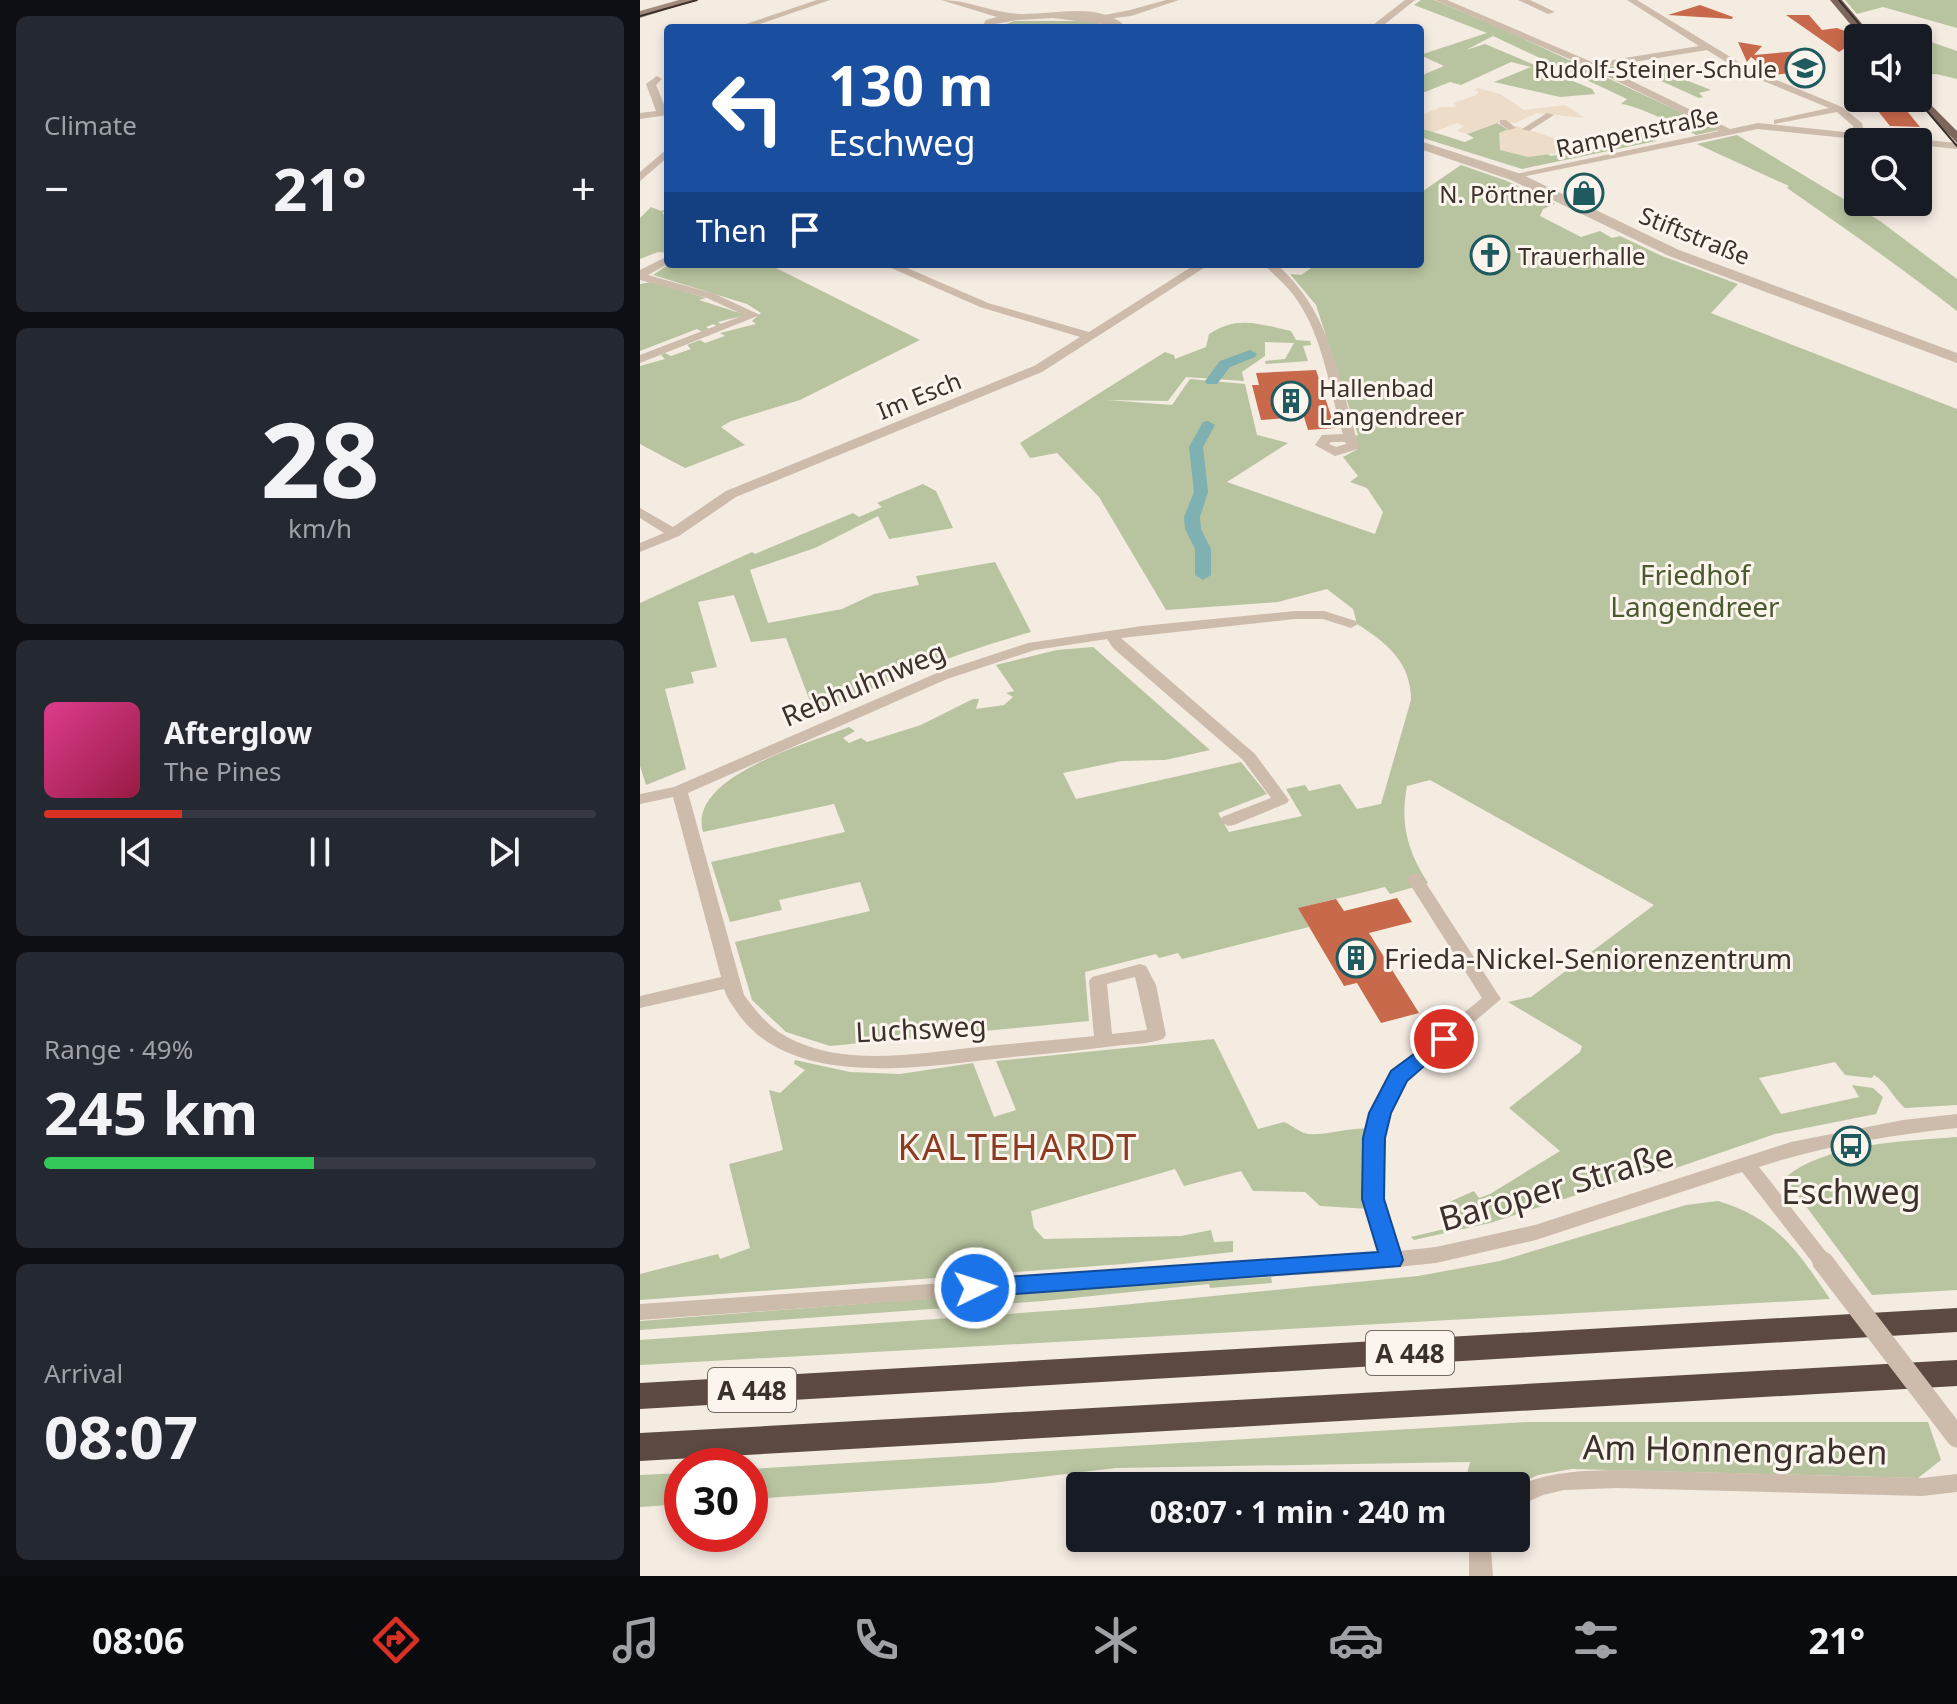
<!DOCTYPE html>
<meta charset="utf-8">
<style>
:root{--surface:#171b24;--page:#242831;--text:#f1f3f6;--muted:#9ea1a6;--line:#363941;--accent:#d93025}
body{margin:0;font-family:"Noto Sans",sans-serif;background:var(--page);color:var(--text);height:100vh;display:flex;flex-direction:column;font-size:30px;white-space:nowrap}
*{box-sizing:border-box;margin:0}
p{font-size:26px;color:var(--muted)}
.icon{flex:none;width:44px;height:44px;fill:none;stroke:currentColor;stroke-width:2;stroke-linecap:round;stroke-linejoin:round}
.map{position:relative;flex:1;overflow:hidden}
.side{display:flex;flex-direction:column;gap:16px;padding:16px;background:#0d0f14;width:640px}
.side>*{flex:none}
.banner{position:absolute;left:24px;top:24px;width:760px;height:244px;border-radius:8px;box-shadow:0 4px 12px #0003;background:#1a4fa0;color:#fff;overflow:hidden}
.controls{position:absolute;left:1204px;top:24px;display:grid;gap:16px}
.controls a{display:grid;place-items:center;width:88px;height:88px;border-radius:8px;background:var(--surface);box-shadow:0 4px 12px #0003;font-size:40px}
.speed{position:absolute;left:24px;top:1448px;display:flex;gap:16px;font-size:40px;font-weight:700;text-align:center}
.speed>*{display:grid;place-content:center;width:104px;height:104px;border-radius:50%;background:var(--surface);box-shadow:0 4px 12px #0003;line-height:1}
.speed .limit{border:12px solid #d22;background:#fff;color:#111}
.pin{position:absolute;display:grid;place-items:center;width:68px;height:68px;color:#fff;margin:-34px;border:4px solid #fff;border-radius:50%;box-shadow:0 2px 8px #0007}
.me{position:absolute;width:88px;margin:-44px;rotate:86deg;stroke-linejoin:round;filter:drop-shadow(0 0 6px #0008)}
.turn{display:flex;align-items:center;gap:28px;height:168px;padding:0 32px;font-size:36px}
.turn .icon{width:104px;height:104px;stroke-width:2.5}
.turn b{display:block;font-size:56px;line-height:68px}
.then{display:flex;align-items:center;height:76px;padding:0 32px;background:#0003;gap:16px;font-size:30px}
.big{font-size:60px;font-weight:700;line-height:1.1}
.side .widget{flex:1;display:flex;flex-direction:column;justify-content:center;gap:12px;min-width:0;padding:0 28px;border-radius:12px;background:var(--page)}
.side .dial{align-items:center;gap:0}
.dial b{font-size:104px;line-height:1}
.song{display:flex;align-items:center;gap:24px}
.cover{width:96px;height:96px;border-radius:12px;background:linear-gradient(135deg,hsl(330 70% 55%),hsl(340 70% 35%))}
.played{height:8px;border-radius:4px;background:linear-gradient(90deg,var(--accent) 25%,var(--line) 25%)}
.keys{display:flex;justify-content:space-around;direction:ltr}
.heat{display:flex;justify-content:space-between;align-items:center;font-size:44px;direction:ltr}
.charge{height:12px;border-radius:6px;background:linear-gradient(90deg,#34c759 49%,var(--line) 0)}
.trip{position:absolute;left:426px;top:1472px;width:464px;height:80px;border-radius:8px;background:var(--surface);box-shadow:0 4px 12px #0003;font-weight:700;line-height:80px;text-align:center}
.tabs{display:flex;height:128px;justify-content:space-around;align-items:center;background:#090b0e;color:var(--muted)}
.tabs .icon{width:56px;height:56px}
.tabs .on{color:var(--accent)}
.tabs b{font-size:36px;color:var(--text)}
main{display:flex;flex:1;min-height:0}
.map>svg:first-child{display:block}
.green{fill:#b8c4a0}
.plaza{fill:#ecdcc8}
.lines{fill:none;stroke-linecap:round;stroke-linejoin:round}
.canal{fill:#7fb0b2;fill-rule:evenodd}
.building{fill:#c8694b}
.pedestrian{fill:#cdbbac;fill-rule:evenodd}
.minor{fill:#cdbbac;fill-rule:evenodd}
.tertiary{fill:#cdbbac;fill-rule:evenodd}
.secondary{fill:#a18a7d;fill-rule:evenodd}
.primary{fill:#7d675c;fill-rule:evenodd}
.motorway{fill:#5c4a42;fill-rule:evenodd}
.tram{stroke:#3b302b;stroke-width:2}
.minor-bridge{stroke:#cdbbac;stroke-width:21}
.route{fill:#1a73e8;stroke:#114b97;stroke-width:2}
.labels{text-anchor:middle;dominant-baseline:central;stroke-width:6;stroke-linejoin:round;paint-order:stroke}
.far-poi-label{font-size:24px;fill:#3b302b;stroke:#fbf5ee;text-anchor:end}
.far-street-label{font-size:24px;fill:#3b302b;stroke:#fbf5ee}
.shield{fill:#fbf5ee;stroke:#756b66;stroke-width:2}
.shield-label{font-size:26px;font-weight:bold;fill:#3b302b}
.park-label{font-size:28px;fill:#4a5a2e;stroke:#fbf5ee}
.street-label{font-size:28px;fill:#3b302b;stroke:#fbf5ee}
.poi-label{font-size:28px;fill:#3b302b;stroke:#fbf5ee;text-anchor:start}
.near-street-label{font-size:34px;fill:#3b302b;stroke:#fbf5ee}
.near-poi-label{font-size:34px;fill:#3b302b;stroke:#fbf5ee}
.near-neighbourhood-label{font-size:36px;letter-spacing:2px;fill:#8c3b22;stroke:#fbf5ee}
</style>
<main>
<section class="side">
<div class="widget"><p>Climate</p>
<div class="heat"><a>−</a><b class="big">21°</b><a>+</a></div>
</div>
<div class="widget dial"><b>28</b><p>km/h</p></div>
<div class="widget">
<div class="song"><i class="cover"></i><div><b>Afterglow</b><p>The Pines</p></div></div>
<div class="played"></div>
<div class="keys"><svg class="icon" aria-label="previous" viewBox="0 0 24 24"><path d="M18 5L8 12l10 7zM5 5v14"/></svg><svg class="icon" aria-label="pause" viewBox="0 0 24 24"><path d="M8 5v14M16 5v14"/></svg><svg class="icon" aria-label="next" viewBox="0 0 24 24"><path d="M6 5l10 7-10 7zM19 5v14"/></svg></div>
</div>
<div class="widget"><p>Range · 49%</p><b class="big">245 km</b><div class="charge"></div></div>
<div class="widget"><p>Arrival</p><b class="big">08:07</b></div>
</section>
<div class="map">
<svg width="1317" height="1576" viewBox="0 0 1317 1576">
<rect width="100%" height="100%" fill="#f4ebe1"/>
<!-- green -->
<g class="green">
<path d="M781,0H794L858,27L1079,130L1056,135C1042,127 993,104 981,104L987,99L853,36L826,50L845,44L952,89L955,94L920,97L854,82L891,67L871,62L821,85L810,82L780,94V76L804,66L780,55L847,33L774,5Z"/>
<polygon points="1205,0 1317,0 1317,28 1243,7 1217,14"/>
<polygon points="374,21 454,21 466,27 356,28"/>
<polygon points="1238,33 1271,35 1317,51 1317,79 1296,74 1278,74 1278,38 1243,38"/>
<polygon points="995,61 1007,69 1039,64 1045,68 1036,76 1071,90 1059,93 1063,97 1059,98 990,67 971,71 964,68"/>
<polygon points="857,123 911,156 979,142 985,131 1001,133 1016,141 882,169 780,137 780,128 825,142 834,138 827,134"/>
<path d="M1097,135L1240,221L1317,279V311C1262,268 1204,228 1147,188L1149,186L1057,144Z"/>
<path d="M821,165L867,181L915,204L903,209L900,216L941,237L960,231L972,238L980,236L1022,256L1098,284L1071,313L1317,409V1105L1265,1108C1252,1097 1249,1084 1234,1075L1232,1078L1205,1075L1195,1062L1119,1078L1141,1114L1219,1097L1212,1085L1233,1088L1243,1097L1236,1114L1135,1134L1027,1171L1008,1172L850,1223L774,1240L771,1237L821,1225L809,1202L834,1191L839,1198L850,1194L920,1151L869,1108L940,1052L942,1046L868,1002L891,997L1014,905L790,780L767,786C760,823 767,851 788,883L750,894L745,887L659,908L669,927L542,959L538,953L519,958L516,954L445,972L449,1021L190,1046L146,1032L112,1000L95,942L230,911L220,882L139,900L142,910L90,922L71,862L205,832L194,804L63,832C47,776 168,744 209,727L215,731L203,738L209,743L221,738L227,742L281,725L333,699H339L336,709L364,705L373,697L366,693L374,691L356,665L417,650L453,647L570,750L525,760L481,761L423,773L436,799L601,762L627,794L578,813L589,832L662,816L646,789L665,785L669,791L700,784L717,809L741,804L771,700C771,662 747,643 717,624L713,609L687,589L638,602L526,610L459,497L417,453L390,458L380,443L525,352L534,355L535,359L566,347L569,334C598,315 619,324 651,331L656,340L670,341L671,345L663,346L668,361L626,364L625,361L645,359L654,343L625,342V356L602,372L604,381L546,377L528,401L467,400L532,405L550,379L605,384L617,435L648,443L587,482L735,534L743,512L727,488L710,482L718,476L703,457L718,449L715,436L718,435L676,305L650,274L661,275L677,264H780V193Z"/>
<polygon points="11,207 21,211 28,209 22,213 28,217 28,253 18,252 0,259 0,218"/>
<polygon points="29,264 128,264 280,340 160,400 91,421 81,427 105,445 45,468 0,444 0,366 25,359 21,355 25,353 31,356 51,349 47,345 60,340 65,343 85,336 80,333 116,324 112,321 121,313 107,304 13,275"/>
<polygon points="11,282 66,298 59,300 106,315 78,322 83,326 79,327 73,324 66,327 70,330 64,333 57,329 0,351 0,284"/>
<path d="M283,484L296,491L313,528L249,539L238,516L175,548L110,570L128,623L202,609L234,594L279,585L276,576L355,562L391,632C311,654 236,686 160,720L159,713L173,709L146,638L111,642L94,595L58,602L77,667L51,672L54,683L25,689L46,769L6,785L0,766V603L112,552L115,554L213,513L219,517L242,507L237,503Z"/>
<path d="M574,1039L618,1129L644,1122C651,1125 661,1133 668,1134C683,1136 715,1126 731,1129L730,1209L680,1206L665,1192L613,1191L601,1171L544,1186L535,1169L391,1211L394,1228L404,1239L541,1236L571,1230L574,1242L593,1241V1252L483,1264L0,1300V1274L78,1254L80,1259L110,1248L89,1164L143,1150L129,1090L140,1093L165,1070L154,1064L155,1060L210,1072L260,1074L333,1063L354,1117L376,1110L356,1061Z"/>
<path d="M1317,1137V1290L1232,1295L1145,1178C1185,1143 1266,1141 1317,1137Z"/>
<path d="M1078,1201C1137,1219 1157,1250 1190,1299L0,1365V1340L451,1308L778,1276L860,1261L1046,1205Z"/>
<polygon points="631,1277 632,1283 570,1288 569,1284 403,1301 0,1330 0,1321 410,1289"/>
<polygon points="888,1422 1288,1422 1301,1460 1278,1478 932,1469 898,1475 873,1486 824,1486 830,1462 476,1468 352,1483 110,1499 110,1469"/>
<polygon points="42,1473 42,1504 0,1507 0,1475"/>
</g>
<!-- plaza -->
<g class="plaza">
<polygon points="838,88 860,94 884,110 925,105 945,118 897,113 875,123 857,123 827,134 817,131 824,126 817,123 794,132 780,128 780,116 801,107 817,107 814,103 836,95 839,92 834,90"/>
<polygon points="876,126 949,149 888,157 860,150 859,133"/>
</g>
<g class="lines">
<!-- canal -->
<g class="canal">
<polygon points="610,350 617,354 615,357 590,367 577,384 567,384 565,381 580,361"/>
<polygon points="568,421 575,425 563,447 568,492 560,517 561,529 571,549 571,575 563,580 555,575 555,549 545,529 544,517 554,492 549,447 563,422"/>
</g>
</g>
<!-- building -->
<g class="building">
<polygon points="1060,5 1093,17 1092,19 1028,15"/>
<polygon points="1146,15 1169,15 1182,30 1197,28 1205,31 1211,44 1199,52"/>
<polygon points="1098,42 1122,46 1114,55 1159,51 1177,55 1149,73 1134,75 1111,57 1107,62"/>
<polygon points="1234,106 1263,106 1280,127 1250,126"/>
<polygon points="676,370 695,428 668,430 664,417 621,420 612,385 619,385 616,373"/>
<polygon points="757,898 772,922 729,933 779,1013 741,1023 717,983 704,986 658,908 696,899 704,911"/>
</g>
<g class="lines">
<!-- pedestrian -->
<g class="pedestrian">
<polygon points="907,113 914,115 889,131 882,129"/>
<polygon points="860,120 866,120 876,128 869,130 860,124"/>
</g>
<!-- minor -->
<g class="minor">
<polygon points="177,0 190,0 108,28 94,28"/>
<polygon points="526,0 539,0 491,16 458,20 454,17 490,10"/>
<polygon points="765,0 775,0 740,28 729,28"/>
<path d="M795,0H807L954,63L1059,46L987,0H997L1110,69L1202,107L1222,123L1224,134L1317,143V149L1278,145V142L1225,140V142H1218V145L1215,139L1118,129L872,179V175L876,174L1079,131L950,68ZM1067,50L1104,73L1189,108L1134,120V124L1197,112L1213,126L1214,133L1118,123L1090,129L963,67Z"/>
<polygon points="878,0 890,0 915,12 908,14"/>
<polygon points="17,76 22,79 16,85 26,109 28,109 28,115 0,119 0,113 16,111 6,84"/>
<polygon points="28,148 28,157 0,181 0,172"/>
<polygon points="1278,195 1293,202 1288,205 1278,202"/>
<polygon points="28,256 28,264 8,275 75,294 120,315 0,363 0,355 104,315 67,298 0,280 0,270"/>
<polygon points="242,264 258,264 348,303 449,332 556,264 570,264 402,372 96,497 39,536 0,552 0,543 24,533 0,518 0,508 33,527 86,491 394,366 440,337 340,307"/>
<path d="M623,264H636C692,312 698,379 719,446L718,449L695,456L675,445L682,435L703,434C689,390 684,339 657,300C648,286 635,276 623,264ZM691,442H705L706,444L696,447L689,444Z"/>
<path d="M655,611H684L716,621L718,624L711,628L683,619H655L481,638L615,754L649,800L647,803L594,825L588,826L580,821L582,817L631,798L603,760L473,648L467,639L395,650L307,679L48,793L104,995C116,1011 128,1027 147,1037C204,1068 278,1053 339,1047C377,1043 416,1040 454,1036L449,981L452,977L500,964L506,966L516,985L526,1035L523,1039C508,1044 491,1044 475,1046C444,1050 414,1053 383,1056C299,1063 158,1095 99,1015C93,1006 87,999 84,989L0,1008V996L81,977L33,797L0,804V794L34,787L297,673L388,643L502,626ZM495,977L507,1030L472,1034L467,984Z"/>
<path d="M774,873L780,874L861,999L766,1080L749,1113L744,1138L743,1199L759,1251L796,1247L895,1225L1151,1142L1263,1120L1317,1114V1128C1250,1135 1183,1146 1119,1167L1190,1257L1193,1262L1190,1267L1183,1270L1176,1267L1102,1172L896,1240L796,1263L708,1272L524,1282L0,1320V1304L740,1253L723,1199L724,1138L731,1113L752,1071L842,998L766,878Z"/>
<path d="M976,1470L1282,1478L1317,1474V1492L1282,1496L976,1488L924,1490L903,1495L876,1507V1487C908,1471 941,1471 976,1470Z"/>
<polygon points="834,1538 857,1538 851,1550 853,1576 829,1576 829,1550"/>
</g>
<!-- tertiary -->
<g class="tertiary">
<path d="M301,0C326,0 346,10 370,13C405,18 450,0 482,23L481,28H469L470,25L413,18L377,20L355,24L353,28H341L346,20L357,17Z"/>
<polygon points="780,141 881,174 1039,250 1317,353 1317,363 1029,256 871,180 780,149"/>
</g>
<!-- secondary -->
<polygon class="secondary" points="39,0 57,0 0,18 0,11"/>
<!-- primary -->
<g class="primary">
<polygon points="1190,0 1202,0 1234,38 1222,38"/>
<polygon points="1278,92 1317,131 1317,143 1274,99 1278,98"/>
</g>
<!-- motorway -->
<g class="motorway">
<polygon points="1317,1308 1317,1332 0,1409 0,1383"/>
<polygon points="1317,1360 1317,1386 0,1461 0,1433"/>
</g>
<!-- tram -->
<g class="tram">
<polyline points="1199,0 1231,38"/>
<polyline points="0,16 57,0"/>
<polyline points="1276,98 1317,146"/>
</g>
<!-- minor-bridge -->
<polyline class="minor-bridge" points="1183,1262 1317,1437"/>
</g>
<!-- route -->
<polygon class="route" points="804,1032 815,1039 767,1081 751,1113 745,1138 744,1199 763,1260 760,1266 335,1297 326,1294 323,1288 326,1281 335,1279 738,1252 722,1199 723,1138 729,1113 751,1071"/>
<!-- icons -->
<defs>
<symbol id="school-ring" viewBox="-11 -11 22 22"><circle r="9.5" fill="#fbf5ee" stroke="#1f5a5e" stroke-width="1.5"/><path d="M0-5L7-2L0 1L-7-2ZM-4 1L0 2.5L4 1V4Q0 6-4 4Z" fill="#1f5a5e"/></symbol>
<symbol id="shop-ring" viewBox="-11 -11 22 22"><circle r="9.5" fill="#fbf5ee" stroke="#1f5a5e" stroke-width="1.5"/><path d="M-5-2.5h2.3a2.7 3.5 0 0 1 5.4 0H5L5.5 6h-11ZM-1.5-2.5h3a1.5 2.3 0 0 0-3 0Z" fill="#1f5a5e"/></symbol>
<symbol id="church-ring" viewBox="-11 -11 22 22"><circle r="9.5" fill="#fbf5ee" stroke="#1f5a5e" stroke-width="1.5"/><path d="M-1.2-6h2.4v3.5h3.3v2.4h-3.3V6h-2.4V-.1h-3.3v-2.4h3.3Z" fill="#1f5a5e"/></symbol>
<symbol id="building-ring" viewBox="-11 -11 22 22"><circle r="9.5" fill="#fbf5ee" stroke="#1f5a5e" stroke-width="1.5"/><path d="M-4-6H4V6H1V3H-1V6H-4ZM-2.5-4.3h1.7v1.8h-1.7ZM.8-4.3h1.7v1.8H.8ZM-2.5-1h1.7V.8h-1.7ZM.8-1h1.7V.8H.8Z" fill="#1f5a5e"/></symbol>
<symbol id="bus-ring" viewBox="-11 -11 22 22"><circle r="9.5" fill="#fbf5ee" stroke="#1f5a5e" stroke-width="1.5"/><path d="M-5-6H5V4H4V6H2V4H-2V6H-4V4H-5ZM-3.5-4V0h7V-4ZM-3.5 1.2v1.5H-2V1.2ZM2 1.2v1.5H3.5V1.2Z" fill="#1f5a5e"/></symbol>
</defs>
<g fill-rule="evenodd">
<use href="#school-ring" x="1143" y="46" width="44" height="44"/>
<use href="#shop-ring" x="922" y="171" width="44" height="44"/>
<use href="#church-ring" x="828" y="233" width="44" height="44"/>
<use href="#building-ring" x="629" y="379" width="44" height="44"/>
<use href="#building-ring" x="694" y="936" width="44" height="44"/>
<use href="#bus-ring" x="1189" y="1124" width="44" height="44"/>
</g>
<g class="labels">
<!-- far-poi labels -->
<g class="far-poi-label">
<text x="1137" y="68">Rudolf-Steiner-Schule</text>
<text x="916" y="193">N. Pörtner</text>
<text x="878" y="255" text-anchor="start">Trauerhalle</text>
<text x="679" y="387" text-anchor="start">Hallenbad<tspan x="679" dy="28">Langendreer</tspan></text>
</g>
<!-- far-street labels -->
<g class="far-street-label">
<text transform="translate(997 131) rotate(-12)">Rampenstraße</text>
<text transform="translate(1055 235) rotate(22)">Stiftstraße</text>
<text transform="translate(279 395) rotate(-22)">Im Esch</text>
</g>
<!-- shield labels -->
<g class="shield">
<rect x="726" y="1331" width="88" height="44" rx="6"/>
<rect x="68" y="1368" width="88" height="44" rx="6"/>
</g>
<g class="shield-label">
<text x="770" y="1353">A 448</text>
<text x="112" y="1390">A 448</text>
</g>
<!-- park labels -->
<g class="park-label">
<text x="1055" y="574">Friedhof<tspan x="1055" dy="32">Langendreer</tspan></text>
</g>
<!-- street labels -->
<g class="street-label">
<text transform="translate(223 683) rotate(-23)">Rebhuhnweg</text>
<text transform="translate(281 1028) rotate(-3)">Luchsweg</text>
</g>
<!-- poi labels -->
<g class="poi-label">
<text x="744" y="958">Frieda-Nickel-Seniorenzentrum</text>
</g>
<!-- near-street labels -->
<g class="near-street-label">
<text transform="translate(916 1186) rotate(-16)">Baroper Straße</text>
<text transform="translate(1095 1449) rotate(1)">Am Honnengraben</text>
</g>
<!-- near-poi labels -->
<g class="near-poi-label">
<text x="1211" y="1191">Eschweg</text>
</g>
<!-- near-neighbourhood labels -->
<g class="near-neighbourhood-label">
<text x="378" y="1146">KALTEHARDT</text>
</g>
</g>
</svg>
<div class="controls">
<a><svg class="icon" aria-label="sound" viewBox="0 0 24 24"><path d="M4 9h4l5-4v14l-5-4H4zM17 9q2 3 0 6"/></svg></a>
<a><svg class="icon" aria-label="search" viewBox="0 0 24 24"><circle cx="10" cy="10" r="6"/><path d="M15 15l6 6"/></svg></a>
</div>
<div class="speed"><div class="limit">30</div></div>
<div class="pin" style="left:804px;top:1039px;background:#d93025"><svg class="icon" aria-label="arrive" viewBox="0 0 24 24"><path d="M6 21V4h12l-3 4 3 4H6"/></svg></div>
<svg class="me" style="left:335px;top:1288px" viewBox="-20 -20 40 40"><circle r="17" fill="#1a73e8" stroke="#fff" stroke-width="3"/><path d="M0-11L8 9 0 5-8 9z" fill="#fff"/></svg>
<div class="trip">08:07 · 1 min · 240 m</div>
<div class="banner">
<div class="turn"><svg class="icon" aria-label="left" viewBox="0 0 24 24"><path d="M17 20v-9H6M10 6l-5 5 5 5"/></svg><div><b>130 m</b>Eschweg</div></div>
<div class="then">Then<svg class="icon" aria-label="arrive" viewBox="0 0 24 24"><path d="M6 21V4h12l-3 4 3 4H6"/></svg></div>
</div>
</div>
</main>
<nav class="tabs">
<b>08:06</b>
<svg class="icon on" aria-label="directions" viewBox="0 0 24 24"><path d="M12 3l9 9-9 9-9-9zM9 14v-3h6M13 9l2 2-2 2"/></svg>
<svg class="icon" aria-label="music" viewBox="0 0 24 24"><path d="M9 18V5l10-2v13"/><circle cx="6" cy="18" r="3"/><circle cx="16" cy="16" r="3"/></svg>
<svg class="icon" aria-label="phone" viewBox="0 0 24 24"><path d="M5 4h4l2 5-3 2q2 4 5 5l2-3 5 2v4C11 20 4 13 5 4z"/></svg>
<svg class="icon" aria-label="climate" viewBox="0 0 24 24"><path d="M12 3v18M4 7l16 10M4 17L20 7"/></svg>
<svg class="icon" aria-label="car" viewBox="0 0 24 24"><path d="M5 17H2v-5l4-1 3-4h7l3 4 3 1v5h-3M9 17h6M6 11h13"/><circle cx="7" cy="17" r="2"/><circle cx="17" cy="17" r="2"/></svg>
<svg class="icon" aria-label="filters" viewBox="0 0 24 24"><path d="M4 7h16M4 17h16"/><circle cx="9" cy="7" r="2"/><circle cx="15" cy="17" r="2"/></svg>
<b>21°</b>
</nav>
